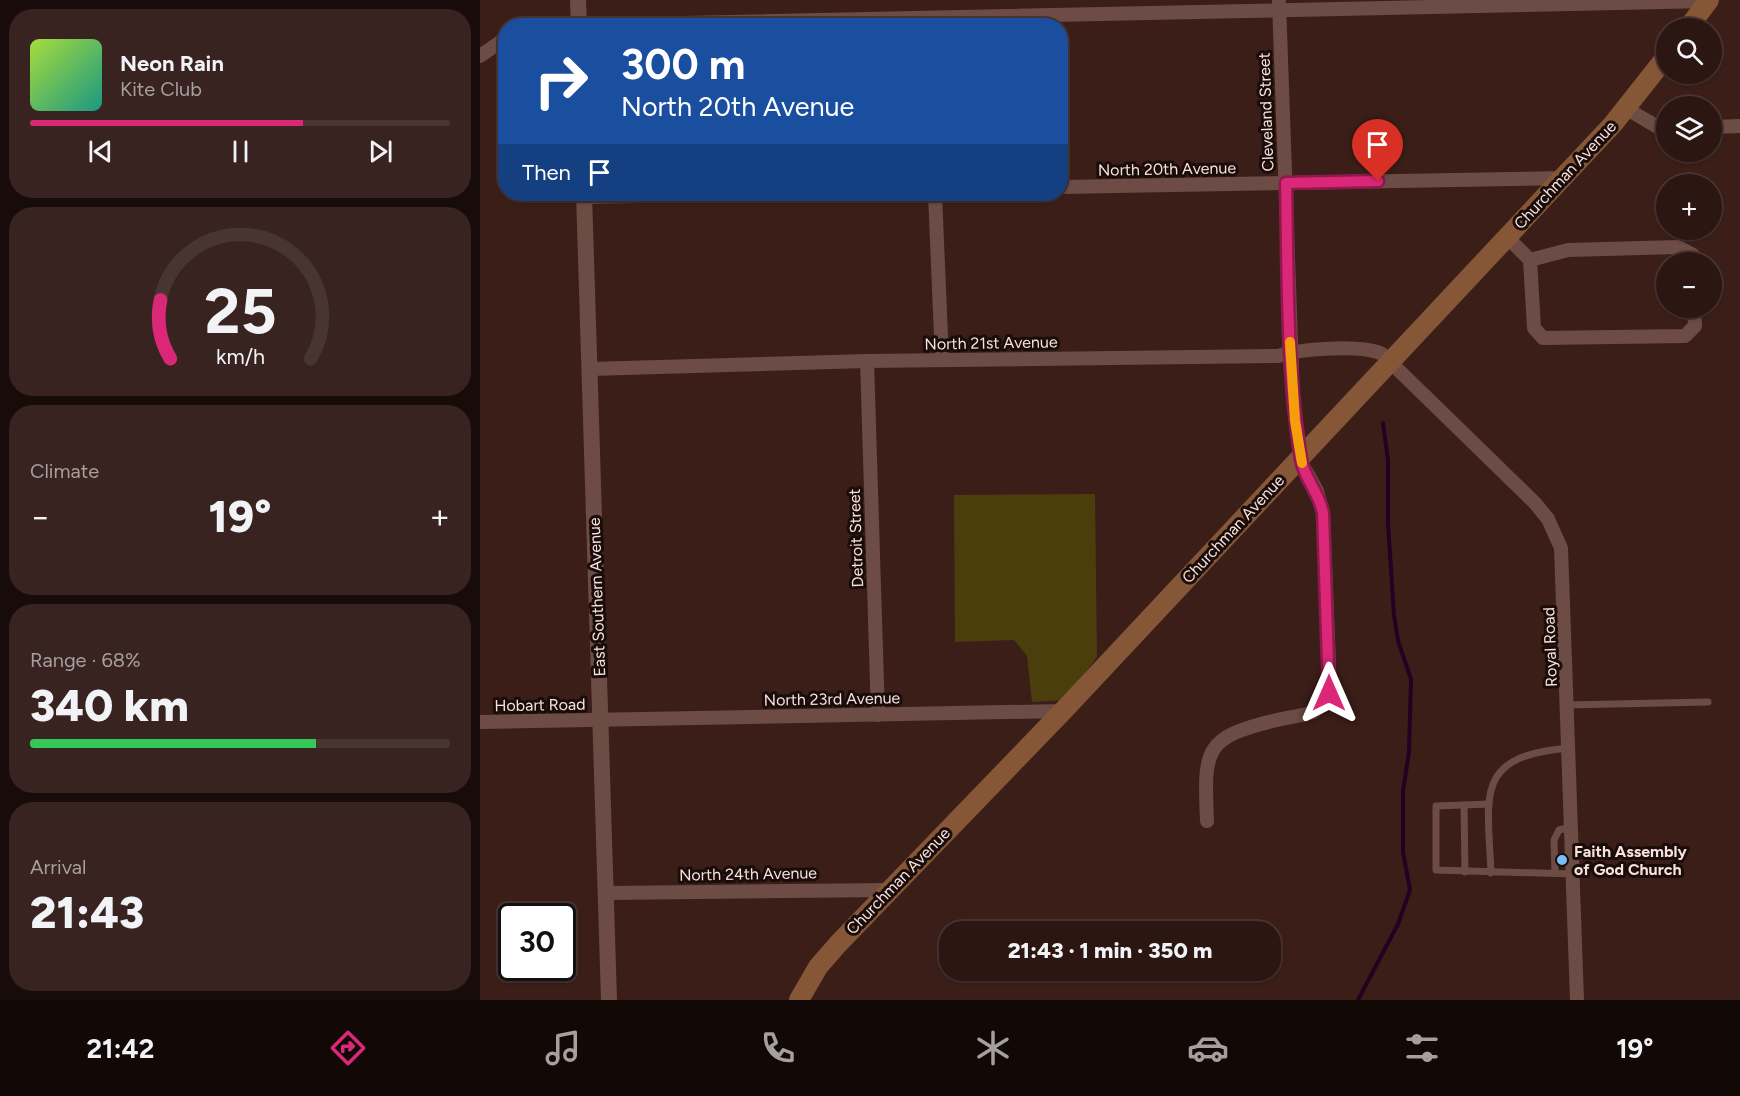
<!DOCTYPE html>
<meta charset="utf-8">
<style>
:root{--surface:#2c1612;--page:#382320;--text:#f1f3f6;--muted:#a69f9f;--line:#483532;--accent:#db2777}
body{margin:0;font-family:Figtree,sans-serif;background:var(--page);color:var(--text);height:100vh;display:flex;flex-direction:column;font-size:22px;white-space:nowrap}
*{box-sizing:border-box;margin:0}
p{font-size:20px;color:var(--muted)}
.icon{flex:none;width:33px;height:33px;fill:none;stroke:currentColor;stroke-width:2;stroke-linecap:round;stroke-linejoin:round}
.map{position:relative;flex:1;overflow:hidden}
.sheet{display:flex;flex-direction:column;gap:9px;padding:9px;background:#180c0a;width:480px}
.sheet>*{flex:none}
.guide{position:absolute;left:18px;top:18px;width:570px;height:183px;border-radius:24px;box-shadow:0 2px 4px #0004,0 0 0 2px var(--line);background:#1a4fa0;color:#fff;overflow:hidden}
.fabs{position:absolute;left:1176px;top:18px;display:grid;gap:12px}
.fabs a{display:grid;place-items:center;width:66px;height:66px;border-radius:50%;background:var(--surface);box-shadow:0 2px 4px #0004,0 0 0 2px var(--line);font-size:30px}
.speed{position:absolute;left:18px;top:903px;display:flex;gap:12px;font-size:30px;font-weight:700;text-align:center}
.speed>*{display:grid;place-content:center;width:78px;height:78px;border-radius:50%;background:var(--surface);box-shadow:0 2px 4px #0004,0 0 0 2px var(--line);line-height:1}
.speed .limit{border:3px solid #111;border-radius:9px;background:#fff;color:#111}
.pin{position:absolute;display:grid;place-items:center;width:51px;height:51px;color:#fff;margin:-62px -26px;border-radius:50% 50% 50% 0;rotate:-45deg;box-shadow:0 0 6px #0007}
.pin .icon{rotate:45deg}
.me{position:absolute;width:66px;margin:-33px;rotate:0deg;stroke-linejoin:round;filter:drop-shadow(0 0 4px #0008)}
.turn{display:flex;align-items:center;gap:21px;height:126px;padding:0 24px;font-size:27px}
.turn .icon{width:78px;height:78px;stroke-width:2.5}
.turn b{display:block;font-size:42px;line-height:51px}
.then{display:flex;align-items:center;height:57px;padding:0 24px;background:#0003;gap:12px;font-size:22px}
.big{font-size:45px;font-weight:800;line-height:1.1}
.sheet .widget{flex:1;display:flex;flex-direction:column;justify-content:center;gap:9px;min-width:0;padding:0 21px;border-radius:24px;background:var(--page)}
.sheet .dial{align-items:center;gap:0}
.dial svg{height:156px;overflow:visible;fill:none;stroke:var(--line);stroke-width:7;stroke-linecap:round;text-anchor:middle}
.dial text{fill:var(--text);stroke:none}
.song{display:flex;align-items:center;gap:18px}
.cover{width:72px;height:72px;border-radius:9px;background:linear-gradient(135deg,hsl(80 70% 55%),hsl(170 70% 35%))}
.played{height:6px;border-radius:3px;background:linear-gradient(90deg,var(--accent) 65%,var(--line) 65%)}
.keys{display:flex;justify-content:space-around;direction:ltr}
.heat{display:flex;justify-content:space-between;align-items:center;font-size:33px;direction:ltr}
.charge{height:9px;border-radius:4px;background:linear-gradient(90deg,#34c759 68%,var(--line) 0)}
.trip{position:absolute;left:459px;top:921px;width:342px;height:60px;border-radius:24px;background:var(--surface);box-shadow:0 2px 4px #0004,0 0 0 2px var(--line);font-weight:800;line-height:60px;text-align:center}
.menu{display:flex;height:96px;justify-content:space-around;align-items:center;background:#120907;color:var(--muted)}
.menu .icon{width:42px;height:42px}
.menu .on{color:var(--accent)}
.menu b{font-size:27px;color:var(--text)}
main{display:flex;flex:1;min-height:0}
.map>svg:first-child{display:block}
.green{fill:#4a3e0c}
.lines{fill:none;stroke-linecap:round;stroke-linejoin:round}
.stream{stroke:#240021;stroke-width:4}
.service{stroke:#6d4c45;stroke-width:7}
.minor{stroke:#6d4c45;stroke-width:14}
.tertiary{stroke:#6d4c45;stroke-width:16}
.secondary{stroke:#865737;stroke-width:20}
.route-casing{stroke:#8e194d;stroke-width:15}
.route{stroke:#db2777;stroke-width:10}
.slow{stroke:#f59e0b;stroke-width:10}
.poi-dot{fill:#75c0f6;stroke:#190c09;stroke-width:2}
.labels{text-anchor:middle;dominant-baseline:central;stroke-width:6;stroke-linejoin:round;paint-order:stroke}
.street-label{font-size:16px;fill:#f7e2de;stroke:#190c09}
.poi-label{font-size:16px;font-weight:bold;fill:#f7e2de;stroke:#190c09;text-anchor:start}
</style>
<main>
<section class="sheet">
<div class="widget">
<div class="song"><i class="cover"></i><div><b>Neon Rain</b><p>Kite Club</p></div></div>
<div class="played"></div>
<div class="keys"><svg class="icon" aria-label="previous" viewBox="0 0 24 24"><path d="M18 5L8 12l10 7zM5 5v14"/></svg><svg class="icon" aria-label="pause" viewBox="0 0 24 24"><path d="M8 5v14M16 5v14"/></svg><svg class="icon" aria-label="next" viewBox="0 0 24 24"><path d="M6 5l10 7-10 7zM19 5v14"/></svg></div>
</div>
<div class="widget dial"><svg viewBox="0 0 100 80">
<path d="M14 69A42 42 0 1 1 86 69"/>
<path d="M14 69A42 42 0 0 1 9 39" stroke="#db2777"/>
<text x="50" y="56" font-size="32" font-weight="700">25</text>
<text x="50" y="72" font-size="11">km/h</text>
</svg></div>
<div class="widget"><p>Climate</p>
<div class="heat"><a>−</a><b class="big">19°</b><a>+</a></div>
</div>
<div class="widget"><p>Range · 68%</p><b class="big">340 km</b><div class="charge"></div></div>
<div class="widget"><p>Arrival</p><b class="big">21:43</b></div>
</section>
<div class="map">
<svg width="1260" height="1000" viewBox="0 0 1260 1000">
<rect width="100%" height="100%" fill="#3b1e18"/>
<!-- green -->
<polygon class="green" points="615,494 617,657 585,700 552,702 547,656 534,640 475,642 474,495"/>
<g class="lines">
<!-- stream -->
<polyline class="stream" points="878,1000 918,924 930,890 923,852 923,791 929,752 931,679 918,641 914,615 908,524 908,460 903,423"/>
<!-- service -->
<g class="service">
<polyline points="1088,705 1228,702"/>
<polyline points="1009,804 956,806 956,870 1093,874"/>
<polyline points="984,805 985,872"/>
<path d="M1011,873C1008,796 993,756 1089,748"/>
<polyline points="1075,873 1074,840 1079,830 1092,827"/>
</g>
<!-- minor -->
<g class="minor">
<polyline points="64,26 1229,1"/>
<polyline points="0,56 26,38"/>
<polyline points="1147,109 1176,126 1186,127"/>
<polyline points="1232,127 1260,126"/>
<polyline points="580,187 1082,178"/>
<polyline points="455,194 462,360"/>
<polyline points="104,197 265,194"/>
<polyline points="1027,237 1050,260 1054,328 1063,338 1205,336 1215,326 1214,308"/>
<polyline points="1050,260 1088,250 1198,247 1213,255 1214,262"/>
<polyline points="387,361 398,715"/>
<path d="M109,369L387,361L798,356C819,349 881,344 902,354L1055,503L1068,519L1081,548L1097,1000"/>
<polyline points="0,722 583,711"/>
<path d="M727,821C724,750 723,737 797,720C809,717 822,716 833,712L843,704L850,689L843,513L837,491L821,462L813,399L799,2"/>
<polyline points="128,893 409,890"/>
</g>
<!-- tertiary -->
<g class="tertiary">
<polyline points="98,0 99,26"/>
<polyline points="104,194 129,1000"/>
</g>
<!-- secondary -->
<g class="secondary">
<polyline points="1208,28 1229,0"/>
<polyline points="319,1000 338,967 358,944 583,711 1133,124 1186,57"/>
</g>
</g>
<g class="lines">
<defs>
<path id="route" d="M849,693L843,513C839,492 824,478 821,459C806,368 808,274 806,183L898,181"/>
</defs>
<!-- route casing -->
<use href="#route" class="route-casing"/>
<!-- route -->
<use href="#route" class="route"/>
<!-- slow -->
<polyline class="slow" points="810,342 815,421 822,463"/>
</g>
<!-- markers -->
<circle class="poi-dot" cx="1082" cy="860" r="6"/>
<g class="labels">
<!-- street labels -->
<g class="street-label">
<text transform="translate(786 112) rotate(-92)">Cleveland Street</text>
<text transform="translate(687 169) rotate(-1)">North 20th Avenue</text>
<text transform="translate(1085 175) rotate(-47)">Churchman Avenue</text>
<text transform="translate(511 343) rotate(-1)">North 21st Avenue</text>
<text transform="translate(753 529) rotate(-47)">Churchman Avenue</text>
<text transform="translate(376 538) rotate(-92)">Detroit Street</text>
<text transform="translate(117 597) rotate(-92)">East Southern Avenue</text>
<text transform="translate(1070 647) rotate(-92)">Royal Road</text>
<text transform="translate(352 699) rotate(-1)">North 23rd Avenue</text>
<text transform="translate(60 705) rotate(-1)">Hobart Road</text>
<text transform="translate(268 874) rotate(-1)">North 24th Avenue</text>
<text transform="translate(418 881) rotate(-46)">Churchman Avenue</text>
</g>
<!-- poi labels -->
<g class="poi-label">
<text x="1094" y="851">Faith Assembly<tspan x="1094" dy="18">of God Church</tspan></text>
</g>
</g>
</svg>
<div class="fabs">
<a><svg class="icon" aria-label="search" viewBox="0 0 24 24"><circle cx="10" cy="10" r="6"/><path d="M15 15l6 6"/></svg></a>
<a><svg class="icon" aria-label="layers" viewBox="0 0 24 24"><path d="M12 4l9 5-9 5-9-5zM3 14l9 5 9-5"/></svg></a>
<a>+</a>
<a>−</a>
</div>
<div class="speed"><div class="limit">30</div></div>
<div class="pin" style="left:898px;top:181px;background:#d93025"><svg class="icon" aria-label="arrive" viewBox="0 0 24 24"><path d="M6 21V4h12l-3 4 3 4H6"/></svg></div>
<svg class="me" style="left:849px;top:693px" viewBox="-20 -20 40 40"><path d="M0-17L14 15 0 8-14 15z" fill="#db2777" stroke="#fff" stroke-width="4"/></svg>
<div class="trip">21:43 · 1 min · 350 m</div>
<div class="guide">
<div class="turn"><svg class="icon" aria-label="right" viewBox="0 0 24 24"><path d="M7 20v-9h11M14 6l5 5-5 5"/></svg><div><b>300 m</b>North 20th Avenue</div></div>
<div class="then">Then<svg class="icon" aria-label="arrive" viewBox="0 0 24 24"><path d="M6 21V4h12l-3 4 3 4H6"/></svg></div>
</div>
</div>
</main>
<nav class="menu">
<b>21:42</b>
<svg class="icon on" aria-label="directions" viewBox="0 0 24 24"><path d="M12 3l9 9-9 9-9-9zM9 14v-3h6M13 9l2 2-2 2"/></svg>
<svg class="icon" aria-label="music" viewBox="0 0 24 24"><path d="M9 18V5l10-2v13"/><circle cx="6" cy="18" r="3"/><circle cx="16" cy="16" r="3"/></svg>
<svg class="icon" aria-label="phone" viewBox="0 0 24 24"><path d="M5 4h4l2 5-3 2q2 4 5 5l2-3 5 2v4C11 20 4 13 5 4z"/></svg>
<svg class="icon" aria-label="climate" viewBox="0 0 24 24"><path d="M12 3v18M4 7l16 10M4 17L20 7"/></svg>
<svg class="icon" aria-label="car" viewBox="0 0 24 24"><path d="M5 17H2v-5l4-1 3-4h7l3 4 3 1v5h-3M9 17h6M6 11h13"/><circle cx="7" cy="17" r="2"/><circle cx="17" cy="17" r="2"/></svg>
<svg class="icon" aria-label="filters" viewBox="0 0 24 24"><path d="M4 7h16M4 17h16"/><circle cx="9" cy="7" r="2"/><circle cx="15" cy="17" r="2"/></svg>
<b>19°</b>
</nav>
